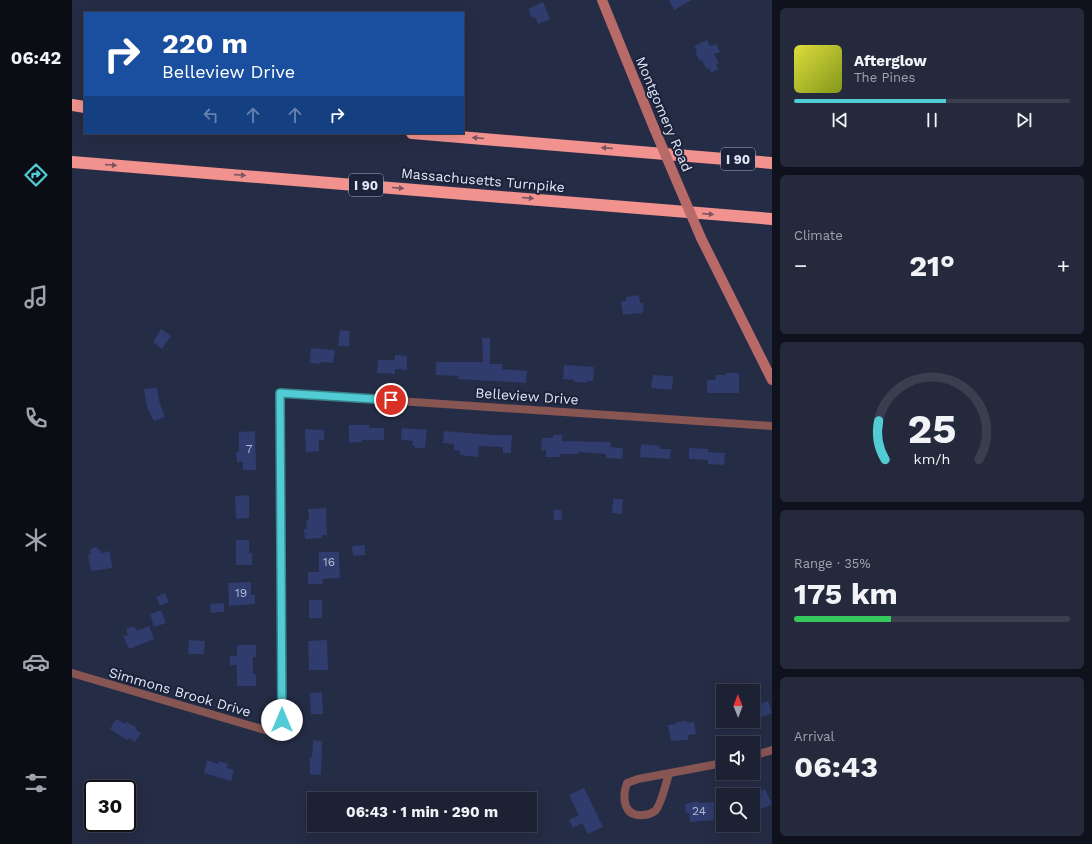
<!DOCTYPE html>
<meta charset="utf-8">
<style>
:root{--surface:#1c2134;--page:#25293c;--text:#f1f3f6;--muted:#a0a3ac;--line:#3a3e4f;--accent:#51ccd4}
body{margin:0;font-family:"Work Sans",sans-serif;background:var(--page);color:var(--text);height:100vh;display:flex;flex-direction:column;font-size:15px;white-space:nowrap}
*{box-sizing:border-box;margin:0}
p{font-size:13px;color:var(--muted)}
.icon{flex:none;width:22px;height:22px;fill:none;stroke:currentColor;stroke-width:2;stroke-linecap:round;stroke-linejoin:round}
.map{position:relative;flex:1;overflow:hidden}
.sheet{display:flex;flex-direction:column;gap:8px;padding:8px;background:#0f121d;width:320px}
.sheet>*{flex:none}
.hud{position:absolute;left:12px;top:12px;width:380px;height:122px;border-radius:0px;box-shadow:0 4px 16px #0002,0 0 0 1px var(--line);background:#1a4fa0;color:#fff;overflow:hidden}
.needle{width:26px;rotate:359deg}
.buttons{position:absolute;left:644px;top:684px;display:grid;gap:8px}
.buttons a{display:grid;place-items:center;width:44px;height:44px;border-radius:0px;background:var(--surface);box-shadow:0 4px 16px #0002,0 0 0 1px var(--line);font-size:20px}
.speed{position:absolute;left:12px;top:780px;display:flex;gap:8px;font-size:20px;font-weight:700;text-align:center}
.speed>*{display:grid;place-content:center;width:52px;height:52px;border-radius:50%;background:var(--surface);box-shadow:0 4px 16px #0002,0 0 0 1px var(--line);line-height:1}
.speed .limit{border:2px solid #111;border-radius:6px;background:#fff;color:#111}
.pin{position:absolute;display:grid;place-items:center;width:34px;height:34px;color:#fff;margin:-17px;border:2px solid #fff;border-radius:50%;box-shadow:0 1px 4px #0007}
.me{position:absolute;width:44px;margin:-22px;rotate:0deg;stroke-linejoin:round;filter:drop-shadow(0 0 3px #0008)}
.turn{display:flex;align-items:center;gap:14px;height:84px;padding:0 12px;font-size:18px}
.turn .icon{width:52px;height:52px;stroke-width:2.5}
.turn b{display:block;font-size:28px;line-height:34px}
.lanes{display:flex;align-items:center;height:38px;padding:0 12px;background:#0003;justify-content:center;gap:20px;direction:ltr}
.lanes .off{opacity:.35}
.big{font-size:30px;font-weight:700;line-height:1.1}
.sheet .card{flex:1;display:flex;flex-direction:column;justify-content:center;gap:6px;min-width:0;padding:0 14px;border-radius:6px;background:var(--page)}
.sheet .dial{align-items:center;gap:0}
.dial svg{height:104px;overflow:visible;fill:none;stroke:var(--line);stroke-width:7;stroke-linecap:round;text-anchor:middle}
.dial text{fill:var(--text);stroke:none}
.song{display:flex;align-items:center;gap:12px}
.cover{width:48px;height:48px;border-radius:6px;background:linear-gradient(135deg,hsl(60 70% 55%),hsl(70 70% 35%))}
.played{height:4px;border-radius:2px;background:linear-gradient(90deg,var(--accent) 55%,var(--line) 55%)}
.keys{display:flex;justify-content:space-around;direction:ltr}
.heat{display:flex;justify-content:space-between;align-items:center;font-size:22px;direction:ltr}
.charge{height:6px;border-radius:3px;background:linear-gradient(90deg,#34c759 35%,var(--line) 0)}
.trip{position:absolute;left:235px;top:792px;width:230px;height:40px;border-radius:0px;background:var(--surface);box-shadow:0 4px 16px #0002,0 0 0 1px var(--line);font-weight:700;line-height:40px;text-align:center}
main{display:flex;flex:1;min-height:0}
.tabs{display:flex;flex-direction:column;width:72px;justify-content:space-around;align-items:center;background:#0b0d15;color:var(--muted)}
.tabs .icon{width:28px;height:28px}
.tabs .on{color:var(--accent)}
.tabs b{font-size:18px;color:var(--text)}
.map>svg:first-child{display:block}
.building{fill:#2f3c6d}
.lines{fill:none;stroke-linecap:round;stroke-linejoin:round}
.street{stroke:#875653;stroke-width:8}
.secondary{stroke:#b86a68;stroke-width:10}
.highway{stroke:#f2928e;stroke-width:12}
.secondary-bridge{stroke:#b86a68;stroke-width:10}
.oneway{fill:#7c5460}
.route-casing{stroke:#35858a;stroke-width:10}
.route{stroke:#51ccd4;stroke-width:7}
.labels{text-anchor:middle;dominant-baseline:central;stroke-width:4;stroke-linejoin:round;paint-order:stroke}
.number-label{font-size:12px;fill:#b4bcd4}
.shield{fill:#1b223a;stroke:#a6acbe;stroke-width:1}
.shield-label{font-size:13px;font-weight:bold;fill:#e1e7f7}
.street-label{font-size:14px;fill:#e1e7f7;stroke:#1b223a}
</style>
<main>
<nav class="tabs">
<b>06:42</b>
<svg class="icon on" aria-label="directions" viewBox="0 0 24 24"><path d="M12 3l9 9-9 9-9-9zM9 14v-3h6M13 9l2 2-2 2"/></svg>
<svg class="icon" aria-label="music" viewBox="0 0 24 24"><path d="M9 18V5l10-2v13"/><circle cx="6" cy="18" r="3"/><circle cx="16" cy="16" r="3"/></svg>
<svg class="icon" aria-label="phone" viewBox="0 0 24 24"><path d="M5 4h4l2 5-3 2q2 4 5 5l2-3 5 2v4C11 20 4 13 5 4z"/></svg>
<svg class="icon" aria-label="climate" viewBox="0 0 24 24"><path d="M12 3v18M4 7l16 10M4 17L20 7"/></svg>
<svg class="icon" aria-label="car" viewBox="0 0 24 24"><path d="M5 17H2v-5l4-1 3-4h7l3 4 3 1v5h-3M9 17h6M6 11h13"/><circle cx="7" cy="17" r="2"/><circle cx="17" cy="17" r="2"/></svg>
<svg class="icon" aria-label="filters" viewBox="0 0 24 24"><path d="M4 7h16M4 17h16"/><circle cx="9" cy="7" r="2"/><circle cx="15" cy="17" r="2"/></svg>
</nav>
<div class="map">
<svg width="700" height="844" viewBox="0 0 700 844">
<rect width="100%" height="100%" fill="#252c45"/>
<!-- building -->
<g class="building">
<polygon points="597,0 620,0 602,10"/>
<polygon points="471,2 478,19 466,24 463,17 460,18 456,9"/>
<polygon points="635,40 638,46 644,44 648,52 642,54 647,63 644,64 646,69 639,73 637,68 634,69 630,60 628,61 623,52 625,51 622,46"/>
<polygon points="567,295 568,303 571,303 572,311 570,311 570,313 551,315 549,301 554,301 554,297"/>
<polygon points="89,329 99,336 90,349 81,342"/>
<polygon points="268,330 278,331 277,346 266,346"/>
<polygon points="410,338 418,338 418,364 430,364 430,369 455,371 454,383 386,379 386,376 364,375 364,362 411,362"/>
<polygon points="239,348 263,350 261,363 248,362 248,364 238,363"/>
<polygon points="323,355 335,356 335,370 323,369 323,374 305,373 306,360 323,360"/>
<polygon points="492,365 522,367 521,381 515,381 515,383 502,382 502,380 491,379"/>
<polygon points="654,373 667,373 667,393 635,393 635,380 643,380 644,375 654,375"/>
<polygon points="581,375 601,376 600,390 579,388"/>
<polygon points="85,388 87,401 93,417 82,421 75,407 72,389"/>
<polygon points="277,425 297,425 297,428 312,428 312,440 290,440 290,442 277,443"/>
<polygon points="330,428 355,430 353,448 343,448 343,446 340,445 341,441 329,440"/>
<polygon points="233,429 252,430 252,440 247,440 247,451 234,452"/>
<polygon points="183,431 184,470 171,470 171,462 165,462 164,452 167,451 167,432"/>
<polygon points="372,431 421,435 440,435 439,453 431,453 431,447 407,446 406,457 388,455 388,451 382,450 382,444 371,443"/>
<polygon points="481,435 490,435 490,441 539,442 538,447 551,448 550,459 534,458 534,454 506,452 506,454 488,454 488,457 474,457 474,450 469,450 470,438 481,438"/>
<polygon points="569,444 588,446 587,449 599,449 598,459 568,457"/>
<polygon points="617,448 636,449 636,452 653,453 652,465 636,464 636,460 617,459"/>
<polygon points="177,495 177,518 164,519 163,496"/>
<polygon points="541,499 551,499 550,514 540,513"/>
<polygon points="254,508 255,535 250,535 250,538 233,539 232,529 235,529 234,520 237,520 236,509"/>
<polygon points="481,510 489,510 490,520 482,520"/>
<polygon points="164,540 177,540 177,553 180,553 180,565 164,565"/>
<polygon points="293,545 293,555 281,556 280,546"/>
<polygon points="24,547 30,553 38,551 40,568 19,571 16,555 19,555 18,551 20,548"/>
<polygon points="247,552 267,552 268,578 250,579 251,584 236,584 236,572 247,572"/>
<polygon points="179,582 179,595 183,595 183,604 157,606 156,583"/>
<polygon points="93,593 97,602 88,606 84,597"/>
<rect x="237" y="600" width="13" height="18"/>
<polygon points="152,603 152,612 139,613 138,604"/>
<polygon points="89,610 94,623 82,627 78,614"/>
<polygon points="62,626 65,631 77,626 82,639 57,649 51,636 56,635 54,629"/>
<polygon points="117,640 133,641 132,654 116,654"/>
<polygon points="255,640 256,670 237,670 236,641"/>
<polygon points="165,645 184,645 184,657 181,657 181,674 184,674 184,686 165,686 165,665 158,665 158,656 165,656"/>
<polygon points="250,692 251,714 239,714 238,693"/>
<polygon points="696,701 700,713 681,721 681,707"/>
<polygon points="44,719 53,724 54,722 64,727 63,729 69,733 63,742 57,738 55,740 38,729"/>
<polygon points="615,721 615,723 622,722 624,734 616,735 616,740 599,741 596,725 604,724 604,722"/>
<polygon points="241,740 250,741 249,775 238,774 238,757 240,757"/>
<polygon points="135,760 146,764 147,761 156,764 155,768 162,770 159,781 132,773"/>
<polygon points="512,788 531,827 516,834 510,823 501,828 497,820 507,815 497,795"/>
<polygon points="693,789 700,804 681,813 681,795"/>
<polygon points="626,801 626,803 642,802 642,820 618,822 617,813 614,813 613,804"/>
</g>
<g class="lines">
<!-- street -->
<g class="street">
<polyline points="0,673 210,735 208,393 700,426"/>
<polyline points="681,756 700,750"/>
<path d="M597,774C594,782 589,806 583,811C579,814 575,815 571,815C551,817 550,797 555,783L566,779L651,763"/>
</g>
<!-- secondary -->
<g class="secondary">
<polyline points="530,0 582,128"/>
<polyline points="629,238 700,380"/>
</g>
<!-- highway -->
<g class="highway">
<polyline points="0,105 13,107"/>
<polyline points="340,133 700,163"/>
<polyline points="0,162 700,219"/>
</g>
<!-- secondary-bridge -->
<polyline class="secondary-bridge" points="582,128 629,238"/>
</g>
<!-- one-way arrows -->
<defs><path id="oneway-solid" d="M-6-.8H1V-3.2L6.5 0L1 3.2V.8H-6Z"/></defs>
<g class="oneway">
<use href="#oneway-solid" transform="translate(406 138) rotate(-175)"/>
<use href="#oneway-solid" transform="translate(535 148) rotate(-175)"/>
<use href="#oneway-solid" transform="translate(39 165) rotate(4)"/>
<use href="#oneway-solid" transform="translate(168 175) rotate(4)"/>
<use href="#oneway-solid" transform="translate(326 188) rotate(5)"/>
<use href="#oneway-solid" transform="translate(456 198) rotate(5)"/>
<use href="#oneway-solid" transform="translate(636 214) rotate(5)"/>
</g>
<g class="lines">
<defs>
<polyline id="route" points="210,720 208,393 319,400"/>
</defs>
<!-- route casing -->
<use href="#route" class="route-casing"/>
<!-- route -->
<use href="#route" class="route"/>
</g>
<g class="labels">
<!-- number labels -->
<g class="number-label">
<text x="177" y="449">7</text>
<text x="257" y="562">16</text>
<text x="169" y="593">19</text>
<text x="627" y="811">24</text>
</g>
<!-- shield labels -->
<g class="shield">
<rect x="649" y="148" width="34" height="22" rx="3"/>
<rect x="277" y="174" width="34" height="22" rx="3"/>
</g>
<g class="shield-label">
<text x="666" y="159">I 90</text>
<text x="294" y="185">I 90</text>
</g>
<!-- street labels -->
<g class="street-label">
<text transform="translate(592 114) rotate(67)">Montgomery Road</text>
<text transform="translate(411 180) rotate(5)">Massachusetts Turnpike</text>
<text transform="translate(455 396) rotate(4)">Belleview Drive</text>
<text transform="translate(108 692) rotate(16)">Simmons Brook Drive</text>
</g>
</g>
</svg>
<div class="buttons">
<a><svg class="needle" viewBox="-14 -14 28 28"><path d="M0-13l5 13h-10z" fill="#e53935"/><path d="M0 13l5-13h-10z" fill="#a0a3ac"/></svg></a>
<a><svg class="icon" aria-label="sound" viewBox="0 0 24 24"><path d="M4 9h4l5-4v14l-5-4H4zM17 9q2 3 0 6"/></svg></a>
<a><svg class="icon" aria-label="search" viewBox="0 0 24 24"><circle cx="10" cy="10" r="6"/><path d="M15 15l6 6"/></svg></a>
</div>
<div class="speed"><div class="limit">30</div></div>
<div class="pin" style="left:319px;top:400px;background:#d93025"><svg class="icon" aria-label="arrive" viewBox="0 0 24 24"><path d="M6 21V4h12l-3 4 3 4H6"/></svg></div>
<svg class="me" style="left:210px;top:720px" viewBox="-20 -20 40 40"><circle r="19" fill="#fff"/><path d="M0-13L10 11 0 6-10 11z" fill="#51ccd4"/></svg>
<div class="trip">06:43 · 1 min · 290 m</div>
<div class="hud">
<div class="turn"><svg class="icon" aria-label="right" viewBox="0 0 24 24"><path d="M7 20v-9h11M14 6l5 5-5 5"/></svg><div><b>220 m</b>Belleview Drive</div></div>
<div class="lanes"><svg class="icon off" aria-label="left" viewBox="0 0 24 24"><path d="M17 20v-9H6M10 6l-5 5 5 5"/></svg><svg class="icon off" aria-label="ahead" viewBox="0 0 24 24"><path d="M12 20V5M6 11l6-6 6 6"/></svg><svg class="icon off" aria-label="ahead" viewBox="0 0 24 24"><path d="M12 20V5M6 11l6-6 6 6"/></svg><svg class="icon" aria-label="right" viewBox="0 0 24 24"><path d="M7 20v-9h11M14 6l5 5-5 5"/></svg></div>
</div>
</div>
<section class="sheet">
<div class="card">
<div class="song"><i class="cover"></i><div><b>Afterglow</b><p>The Pines</p></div></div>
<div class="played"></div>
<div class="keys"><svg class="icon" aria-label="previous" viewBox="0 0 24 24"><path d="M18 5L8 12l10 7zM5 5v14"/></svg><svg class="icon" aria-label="pause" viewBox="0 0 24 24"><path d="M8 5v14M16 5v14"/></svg><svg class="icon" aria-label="next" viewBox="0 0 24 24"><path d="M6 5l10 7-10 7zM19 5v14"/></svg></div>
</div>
<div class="card"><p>Climate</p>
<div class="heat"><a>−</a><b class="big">21°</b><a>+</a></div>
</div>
<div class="card dial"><svg viewBox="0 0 100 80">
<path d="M14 69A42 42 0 1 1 86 69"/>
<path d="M14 69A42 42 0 0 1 9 39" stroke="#51ccd4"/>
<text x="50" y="56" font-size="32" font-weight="700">25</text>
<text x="50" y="72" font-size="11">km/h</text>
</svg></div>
<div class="card"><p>Range · 35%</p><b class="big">175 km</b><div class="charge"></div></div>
<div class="card"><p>Arrival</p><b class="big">06:43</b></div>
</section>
</main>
